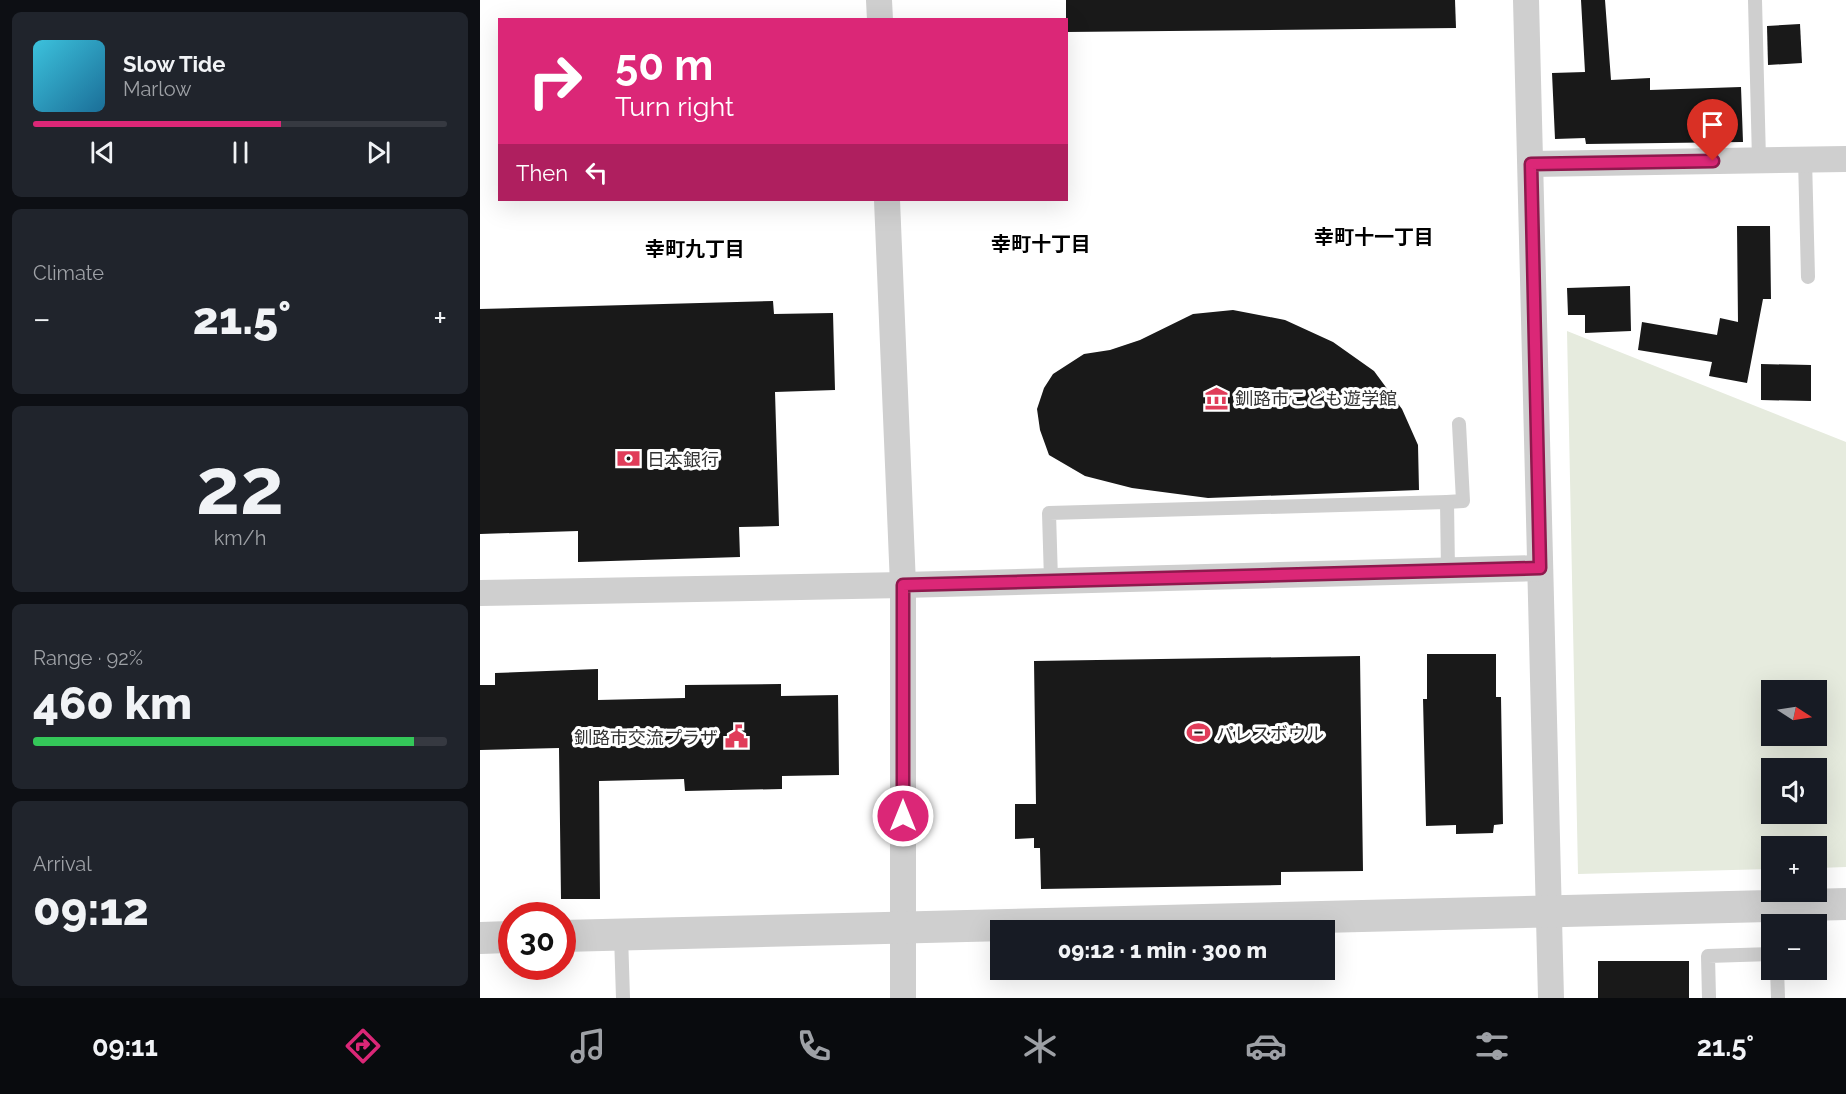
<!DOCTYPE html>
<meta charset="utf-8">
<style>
:root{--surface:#171b24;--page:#20242c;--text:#f1f3f6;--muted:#9ea1a6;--line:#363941;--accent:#db2777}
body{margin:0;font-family:Raleway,"Noto Sans JP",sans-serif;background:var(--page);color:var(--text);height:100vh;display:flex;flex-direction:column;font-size:22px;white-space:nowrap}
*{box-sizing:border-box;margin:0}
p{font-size:20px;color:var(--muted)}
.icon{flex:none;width:33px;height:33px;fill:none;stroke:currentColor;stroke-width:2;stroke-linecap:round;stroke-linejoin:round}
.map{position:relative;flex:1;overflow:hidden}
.drawer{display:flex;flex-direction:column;gap:12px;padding:12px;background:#0d0f14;width:480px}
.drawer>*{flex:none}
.hud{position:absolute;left:18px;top:18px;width:570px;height:183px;border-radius:0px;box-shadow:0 6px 24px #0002;background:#db2777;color:#fff;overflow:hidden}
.needle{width:39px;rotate:102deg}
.controls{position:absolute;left:1281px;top:680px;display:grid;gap:12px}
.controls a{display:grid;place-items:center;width:66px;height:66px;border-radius:0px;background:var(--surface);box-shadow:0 6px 24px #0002;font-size:30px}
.speed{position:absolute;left:18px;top:902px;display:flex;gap:12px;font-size:30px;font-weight:700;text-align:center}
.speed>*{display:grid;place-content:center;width:78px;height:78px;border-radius:50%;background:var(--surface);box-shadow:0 6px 24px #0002;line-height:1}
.speed .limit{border:9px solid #d22;background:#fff;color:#111}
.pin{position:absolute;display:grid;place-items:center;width:51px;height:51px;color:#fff;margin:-62px -26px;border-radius:50% 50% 50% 0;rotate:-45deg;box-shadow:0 0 6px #0007}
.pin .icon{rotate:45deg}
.me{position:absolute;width:66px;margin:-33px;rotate:0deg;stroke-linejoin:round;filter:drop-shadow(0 0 4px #0008)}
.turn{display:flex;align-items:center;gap:21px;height:126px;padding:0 18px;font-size:27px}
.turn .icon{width:78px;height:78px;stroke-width:2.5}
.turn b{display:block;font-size:42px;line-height:51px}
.then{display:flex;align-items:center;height:57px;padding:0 18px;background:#0003;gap:12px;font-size:22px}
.big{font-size:45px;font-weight:800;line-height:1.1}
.drawer .widget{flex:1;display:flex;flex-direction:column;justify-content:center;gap:9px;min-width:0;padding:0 21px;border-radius:9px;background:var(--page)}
.drawer .dial{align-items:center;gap:0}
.dial b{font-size:78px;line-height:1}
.song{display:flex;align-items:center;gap:18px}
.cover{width:72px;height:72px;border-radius:9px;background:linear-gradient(135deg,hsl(190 70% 55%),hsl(200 70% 35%))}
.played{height:6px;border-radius:3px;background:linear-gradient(90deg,var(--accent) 60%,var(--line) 60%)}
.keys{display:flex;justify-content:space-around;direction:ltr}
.heat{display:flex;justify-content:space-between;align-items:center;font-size:33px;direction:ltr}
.charge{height:9px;border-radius:4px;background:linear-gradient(90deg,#34c759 92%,var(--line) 0)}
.trip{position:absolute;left:510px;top:920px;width:345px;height:60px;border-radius:0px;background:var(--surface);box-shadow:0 6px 24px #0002;font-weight:800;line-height:60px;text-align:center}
.tab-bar{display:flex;height:96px;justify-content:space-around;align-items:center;background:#090b0e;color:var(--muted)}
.tab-bar .icon{width:42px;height:42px}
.tab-bar .on{color:var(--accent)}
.tab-bar b{font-size:27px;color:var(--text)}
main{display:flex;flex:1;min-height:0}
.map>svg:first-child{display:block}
.green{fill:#e6ebde;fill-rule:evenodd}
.building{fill:#191919}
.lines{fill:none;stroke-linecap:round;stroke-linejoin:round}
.service{stroke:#cfcfcf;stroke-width:14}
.minor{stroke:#cfcfcf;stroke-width:26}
.tertiary{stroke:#cfcfcf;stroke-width:32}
.route-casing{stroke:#8e194d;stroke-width:15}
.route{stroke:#db2777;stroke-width:10}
.labels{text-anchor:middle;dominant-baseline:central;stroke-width:6;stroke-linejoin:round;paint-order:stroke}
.poi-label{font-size:18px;fill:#323232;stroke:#fff;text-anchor:start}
.neighbourhood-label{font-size:20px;font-weight:bold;fill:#000;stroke:#fff}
</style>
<main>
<section class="drawer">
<div class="widget">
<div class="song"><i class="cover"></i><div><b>Slow Tide</b><p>Marlow</p></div></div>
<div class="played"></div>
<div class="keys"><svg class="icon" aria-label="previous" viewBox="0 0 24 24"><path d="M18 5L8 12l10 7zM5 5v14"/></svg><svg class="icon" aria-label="pause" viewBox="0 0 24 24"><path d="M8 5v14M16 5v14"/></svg><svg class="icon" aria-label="next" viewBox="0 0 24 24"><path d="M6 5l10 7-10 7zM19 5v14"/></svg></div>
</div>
<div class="widget"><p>Climate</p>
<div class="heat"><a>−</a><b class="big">21.5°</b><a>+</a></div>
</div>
<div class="widget dial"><b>22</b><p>km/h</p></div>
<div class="widget"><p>Range · 92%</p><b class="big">460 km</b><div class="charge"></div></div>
<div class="widget"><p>Arrival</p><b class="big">09:12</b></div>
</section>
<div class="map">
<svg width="1366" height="998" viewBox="0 0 1366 998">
<rect width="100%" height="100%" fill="#fff"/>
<!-- green -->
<path class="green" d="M1087,331L1366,442V867L1337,868L1336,846H1292L1291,869L1098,874ZM1292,690H1336V735H1292ZM1292,768H1336V813H1292Z"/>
<!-- building -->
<g class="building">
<polygon points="586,0 975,0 976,28 586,32"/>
<polygon points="1101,0 1125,0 1131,80 1170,78 1170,90 1261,87 1263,142 1106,144 1105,138 1075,139 1072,73 1105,72"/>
<polygon points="1320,24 1322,63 1288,65 1287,26"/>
<polygon points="1257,226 1290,226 1291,299 1283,299 1267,383 1229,376 1232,362 1158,350 1162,322 1237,335 1240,318 1258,322"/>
<polygon points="1150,286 1151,331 1105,333 1105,315 1088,315 1087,288"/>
<polygon points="293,301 294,314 353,313 355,390 295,392 299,526 259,527 260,557 98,562 98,531 0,534 0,309"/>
<polygon points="753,310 805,320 853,342 894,371 922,409 938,445 939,490 728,498 652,488 605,476 569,455 560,430 557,409 564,388 573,374 604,354 630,350 660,340 713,314"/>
<polygon points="1281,364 1331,365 1331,401 1281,400"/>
<polygon points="947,654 1016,654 1016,697 1021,697 1023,824 1014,825 1013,833 976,834 976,825 946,826 943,699 947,699"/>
<polygon points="880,656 883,871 801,872 801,885 561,889 560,848 554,848 554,838 535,839 535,804 556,804 554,661"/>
<polygon points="118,669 118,700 205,698 205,685 301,684 301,696 358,695 359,775 302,776 302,789 205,791 204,779 119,781 120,899 81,899 79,748 0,750 0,685 15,685 15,673"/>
<rect x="1118" y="961" width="91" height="37"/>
</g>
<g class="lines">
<!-- service -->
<g class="service">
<polyline points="1275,0 1279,160"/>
<polyline points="1325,159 1328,277"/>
<polyline points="967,502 983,501 979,424"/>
<polyline points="571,580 569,513 967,502 968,570"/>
<polyline points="141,935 143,998"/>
<polyline points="1297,969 1298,998"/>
<polyline points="1229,998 1228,956 1292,954"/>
</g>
<!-- minor -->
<g class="minor">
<polyline points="399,0 400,20"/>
<polyline points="1046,0 1071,998"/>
<polyline points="1051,164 1366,159"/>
<polyline points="407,200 423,585 423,998"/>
<polyline points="0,593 423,585 1060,568"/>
</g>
<!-- tertiary -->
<g class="tertiary">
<polyline points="82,936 1366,904"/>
<polyline points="0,938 32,937"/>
</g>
</g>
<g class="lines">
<defs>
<polyline id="route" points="423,816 423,585 1060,568 1051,164 1233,161"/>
</defs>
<!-- route casing -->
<use href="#route" class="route-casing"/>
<!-- route -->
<use href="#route" class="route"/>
</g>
<!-- icons -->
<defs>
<symbol id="museum-bare" viewBox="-9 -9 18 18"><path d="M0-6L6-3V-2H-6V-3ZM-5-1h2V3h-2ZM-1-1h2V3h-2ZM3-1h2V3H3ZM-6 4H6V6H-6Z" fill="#e03c59" stroke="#fff" stroke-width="2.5" paint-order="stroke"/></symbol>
<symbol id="bank-bare" viewBox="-9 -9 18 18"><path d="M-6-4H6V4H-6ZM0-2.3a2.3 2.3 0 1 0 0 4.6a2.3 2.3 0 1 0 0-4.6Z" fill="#e03c59" stroke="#fff" stroke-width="2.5" paint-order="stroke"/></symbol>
<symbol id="stadium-bare" viewBox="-9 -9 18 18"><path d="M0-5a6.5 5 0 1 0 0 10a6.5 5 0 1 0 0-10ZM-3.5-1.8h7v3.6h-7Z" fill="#e03c59" stroke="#fff" stroke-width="2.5" paint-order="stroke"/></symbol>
<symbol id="civic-bare" viewBox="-9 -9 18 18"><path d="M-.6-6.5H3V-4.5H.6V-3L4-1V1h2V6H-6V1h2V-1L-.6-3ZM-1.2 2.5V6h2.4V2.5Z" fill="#e03c59" stroke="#fff" stroke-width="2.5" paint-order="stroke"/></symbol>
</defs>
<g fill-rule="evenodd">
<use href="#museum-bare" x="720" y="382" width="33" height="33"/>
<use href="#bank-bare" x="132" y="442" width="33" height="33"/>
<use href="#stadium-bare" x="702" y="716" width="33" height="33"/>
<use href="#civic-bare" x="240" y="720" width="33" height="33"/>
</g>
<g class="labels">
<!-- poi labels -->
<g class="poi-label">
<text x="755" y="398">釧路市こども遊学館</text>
<text x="167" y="459">日本銀行</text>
<text x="736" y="733">パレスボウル</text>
<text x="238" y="737" text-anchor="end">釧路市交流プラザ</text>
</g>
<!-- neighbourhood labels -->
<g class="neighbourhood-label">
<text x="894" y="237">幸町十一丁目</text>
<text x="561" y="244">幸町十丁目</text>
<text x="215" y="249">幸町九丁目</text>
</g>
</g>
</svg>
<div class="controls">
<a><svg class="needle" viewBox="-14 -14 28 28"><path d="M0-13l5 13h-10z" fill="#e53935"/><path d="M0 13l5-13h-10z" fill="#9ea1a6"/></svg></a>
<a><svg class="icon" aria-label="sound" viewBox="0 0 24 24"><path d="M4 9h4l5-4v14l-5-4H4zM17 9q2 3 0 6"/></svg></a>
<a>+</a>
<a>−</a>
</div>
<div class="speed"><div class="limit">30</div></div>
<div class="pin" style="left:1233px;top:161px;background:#d93025"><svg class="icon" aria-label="arrive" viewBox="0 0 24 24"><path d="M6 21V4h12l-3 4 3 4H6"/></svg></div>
<svg class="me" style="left:423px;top:816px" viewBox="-20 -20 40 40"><circle r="17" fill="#db2777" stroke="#fff" stroke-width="3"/><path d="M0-11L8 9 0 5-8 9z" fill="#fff"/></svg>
<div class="trip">09:12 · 1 min · 300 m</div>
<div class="hud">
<div class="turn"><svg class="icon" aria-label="right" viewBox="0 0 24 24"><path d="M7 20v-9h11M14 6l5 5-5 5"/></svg><div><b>50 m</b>Turn right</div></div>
<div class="then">Then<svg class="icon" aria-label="left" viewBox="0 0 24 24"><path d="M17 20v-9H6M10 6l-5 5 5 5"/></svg></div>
</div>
</div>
</main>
<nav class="tab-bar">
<b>09:11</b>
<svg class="icon on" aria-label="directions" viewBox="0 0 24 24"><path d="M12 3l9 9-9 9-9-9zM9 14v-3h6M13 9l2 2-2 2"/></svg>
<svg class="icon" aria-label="music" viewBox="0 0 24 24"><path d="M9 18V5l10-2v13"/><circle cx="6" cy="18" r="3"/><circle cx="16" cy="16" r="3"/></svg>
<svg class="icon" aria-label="phone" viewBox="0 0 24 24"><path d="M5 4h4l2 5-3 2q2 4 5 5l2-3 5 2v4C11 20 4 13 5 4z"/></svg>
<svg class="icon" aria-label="climate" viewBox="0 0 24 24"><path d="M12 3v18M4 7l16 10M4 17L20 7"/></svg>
<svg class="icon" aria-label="car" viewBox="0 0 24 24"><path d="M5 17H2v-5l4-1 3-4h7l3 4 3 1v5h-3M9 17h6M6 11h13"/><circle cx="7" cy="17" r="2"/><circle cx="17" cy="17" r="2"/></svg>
<svg class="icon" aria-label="filters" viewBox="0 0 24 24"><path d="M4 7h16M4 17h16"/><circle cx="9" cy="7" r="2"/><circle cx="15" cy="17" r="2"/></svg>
<b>21.5°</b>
</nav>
